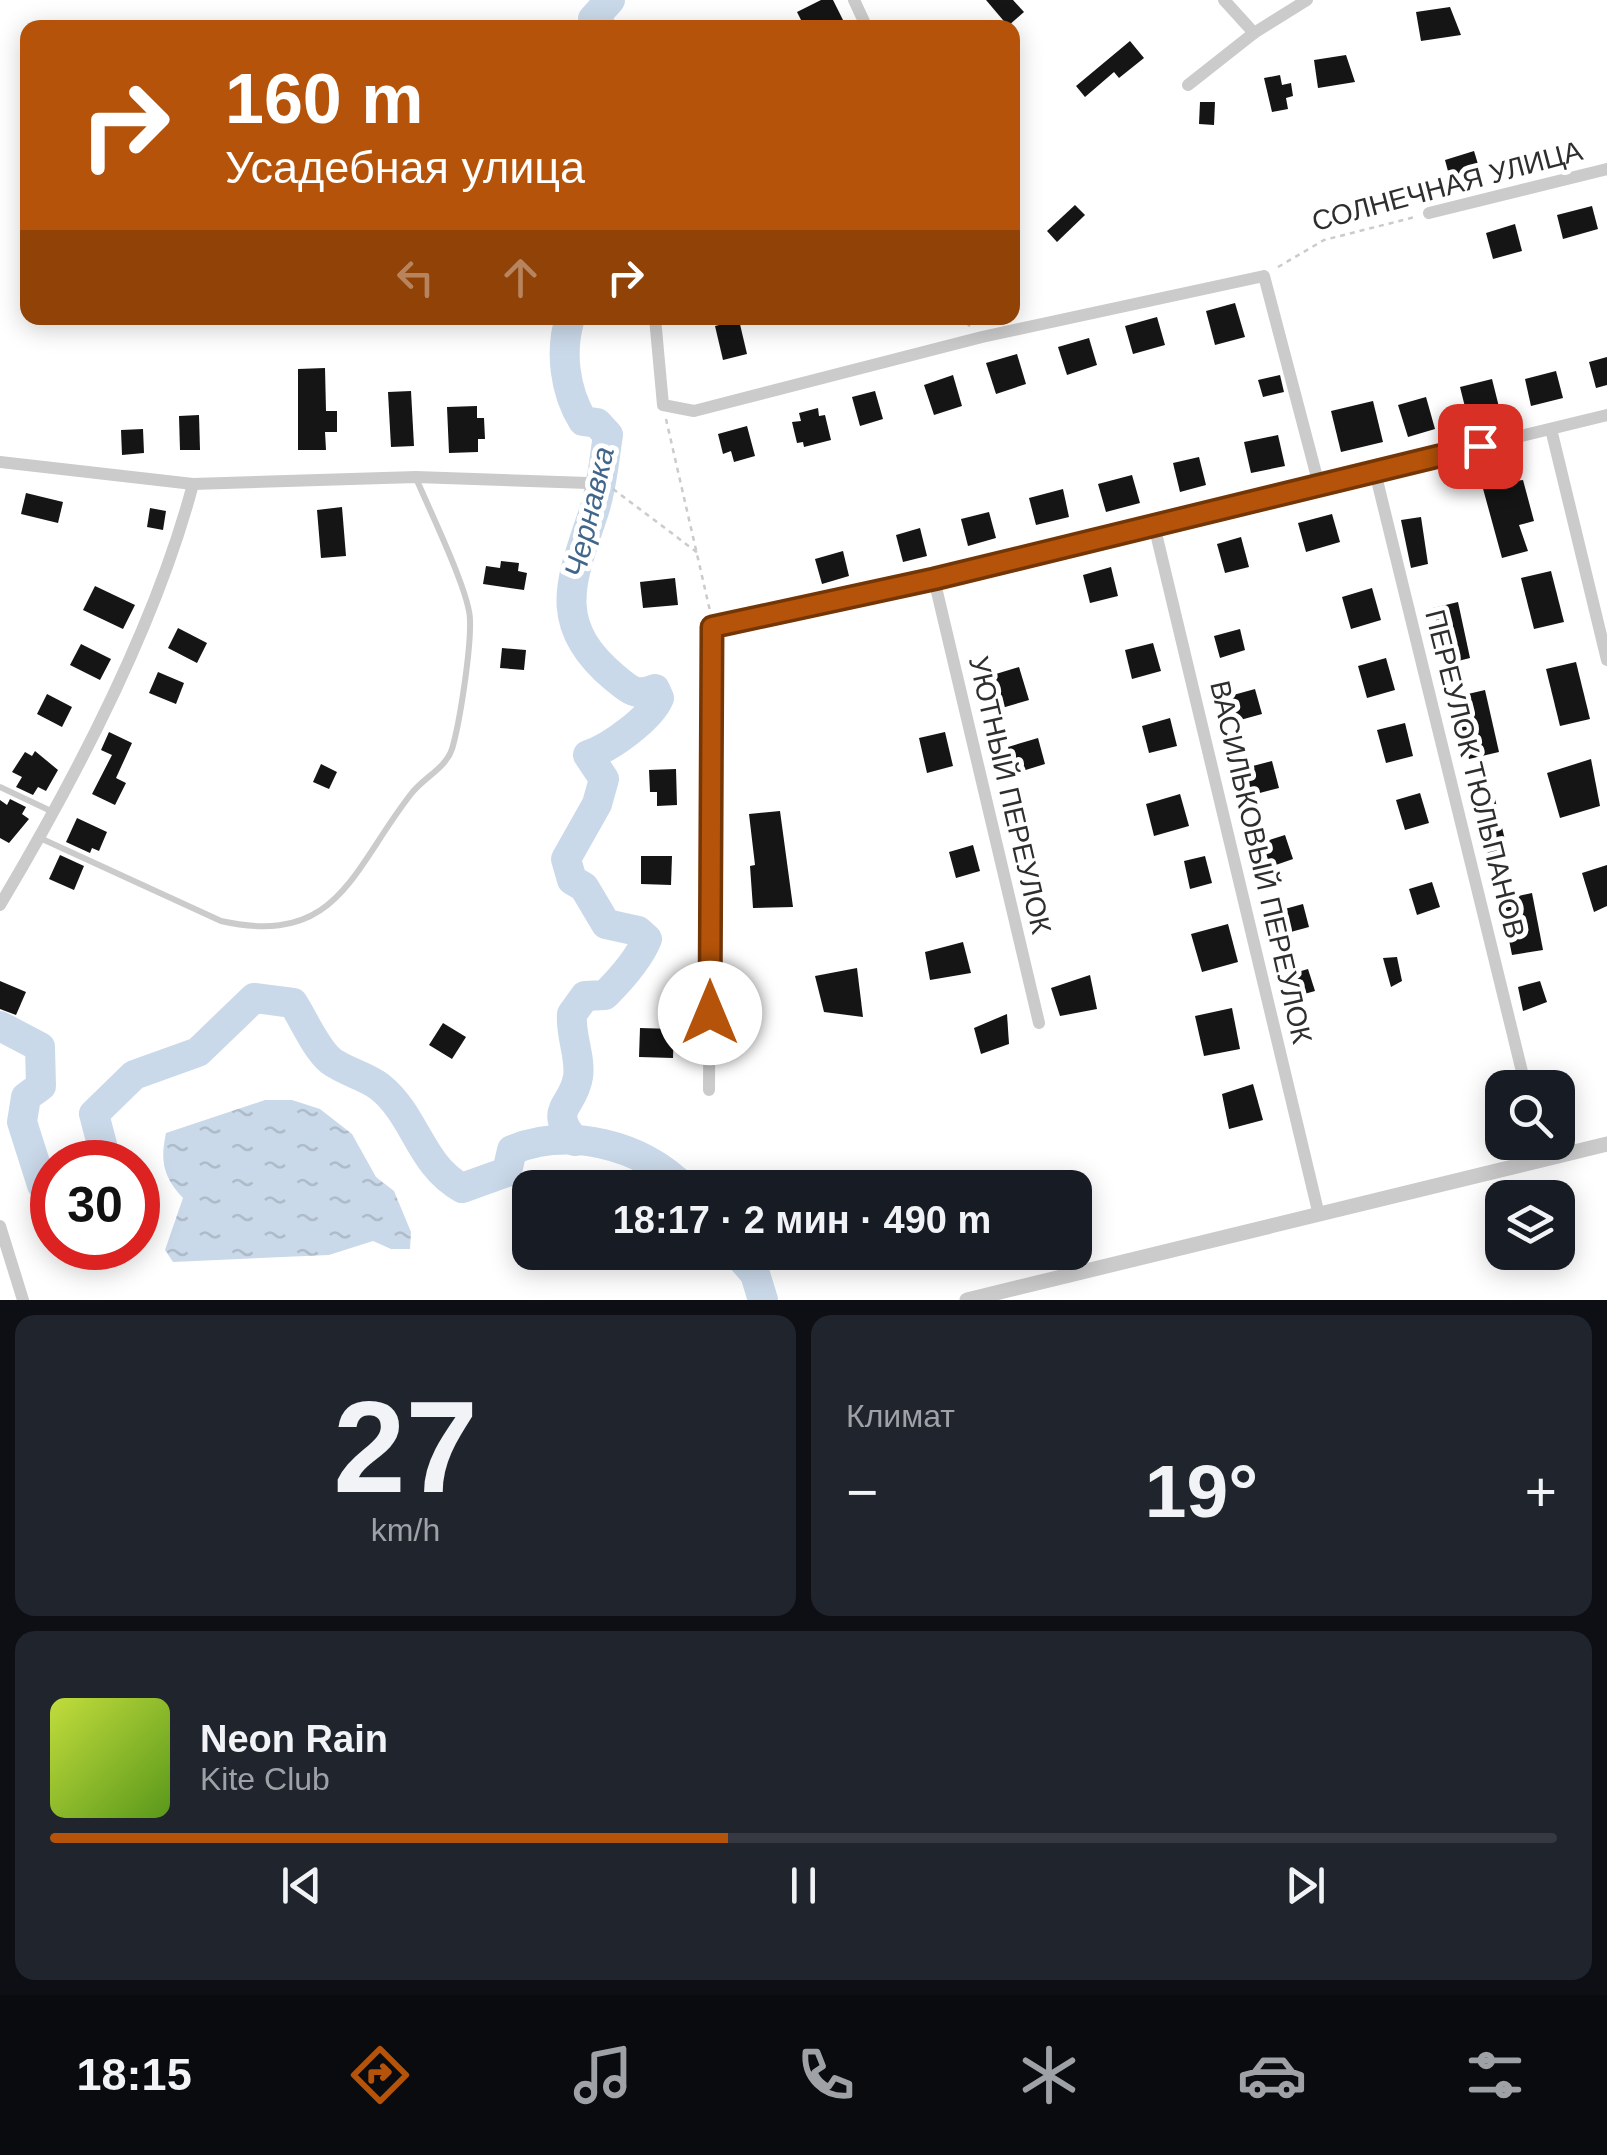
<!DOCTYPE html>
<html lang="ru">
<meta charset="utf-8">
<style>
:root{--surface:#171b24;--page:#20242c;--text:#f1f3f6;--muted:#9ea1a6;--line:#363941;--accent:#b45309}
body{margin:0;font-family:Helvetica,sans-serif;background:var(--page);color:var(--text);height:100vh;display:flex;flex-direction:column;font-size:38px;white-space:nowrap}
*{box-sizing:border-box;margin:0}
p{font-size:32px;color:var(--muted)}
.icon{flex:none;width:55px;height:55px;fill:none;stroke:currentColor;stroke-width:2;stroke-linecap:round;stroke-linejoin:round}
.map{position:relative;height:1300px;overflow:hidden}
.sheet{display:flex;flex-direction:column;gap:15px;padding:15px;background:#0d0f14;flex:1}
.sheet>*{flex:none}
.guide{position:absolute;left:20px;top:20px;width:1000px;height:305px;border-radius:20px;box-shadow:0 5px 25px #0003;background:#b45309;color:#fff;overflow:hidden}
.fabs{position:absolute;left:1485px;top:1070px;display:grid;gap:20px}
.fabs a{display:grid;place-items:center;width:90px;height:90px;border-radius:20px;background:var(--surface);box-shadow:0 5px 25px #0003;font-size:50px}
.speed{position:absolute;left:30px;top:1140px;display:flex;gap:20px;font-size:50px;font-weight:700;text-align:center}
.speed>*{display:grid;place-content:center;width:130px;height:130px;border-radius:50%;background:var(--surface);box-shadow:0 5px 25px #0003;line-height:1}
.speed .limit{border:15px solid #d22;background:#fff;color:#111}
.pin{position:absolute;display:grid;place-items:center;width:85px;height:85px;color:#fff;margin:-42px;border-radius:20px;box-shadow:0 5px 15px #0006}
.me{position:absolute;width:110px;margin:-55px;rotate:0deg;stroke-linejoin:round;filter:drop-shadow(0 0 8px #0008)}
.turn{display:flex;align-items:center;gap:35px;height:210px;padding:0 40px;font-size:45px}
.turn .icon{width:130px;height:130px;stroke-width:2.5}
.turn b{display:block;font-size:70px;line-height:85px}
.lanes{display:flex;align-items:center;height:95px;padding:0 40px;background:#0003;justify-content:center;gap:50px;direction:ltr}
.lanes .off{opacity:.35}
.big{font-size:75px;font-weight:700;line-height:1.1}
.sheet .tile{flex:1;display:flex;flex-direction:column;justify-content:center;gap:15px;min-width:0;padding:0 35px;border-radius:20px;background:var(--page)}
.sheet .dial{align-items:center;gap:0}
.dial b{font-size:130px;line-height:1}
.song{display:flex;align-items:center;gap:30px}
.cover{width:120px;height:120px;border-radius:15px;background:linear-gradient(135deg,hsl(70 70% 55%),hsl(90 70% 35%))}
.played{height:10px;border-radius:5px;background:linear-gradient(90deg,var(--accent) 45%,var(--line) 45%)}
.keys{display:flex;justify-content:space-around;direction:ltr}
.heat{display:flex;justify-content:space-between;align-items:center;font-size:55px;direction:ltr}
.sheet .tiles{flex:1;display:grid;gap:15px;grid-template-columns:1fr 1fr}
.tile:last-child{grid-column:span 2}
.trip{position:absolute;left:512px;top:1170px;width:580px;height:100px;border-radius:20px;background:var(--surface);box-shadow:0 5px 25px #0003;font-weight:700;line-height:100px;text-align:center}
.dock{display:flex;height:160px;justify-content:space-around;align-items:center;background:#090b0e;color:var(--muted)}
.dock .icon{width:70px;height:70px}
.dock .active{color:var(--accent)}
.dock b{font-size:45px;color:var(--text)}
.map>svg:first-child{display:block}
.water{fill:url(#water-ripples)}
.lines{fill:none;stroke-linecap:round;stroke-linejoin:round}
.river{stroke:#cad9e9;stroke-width:30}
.building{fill:#151515}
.path{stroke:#cbcbcb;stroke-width:2.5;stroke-dasharray:5 5;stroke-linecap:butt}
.service{stroke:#cbcbcb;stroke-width:6}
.minor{stroke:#cbcbcb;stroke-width:12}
.tertiary{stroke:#cbcbcb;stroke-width:15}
.route-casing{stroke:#753606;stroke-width:25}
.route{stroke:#b45309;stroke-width:18}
.labels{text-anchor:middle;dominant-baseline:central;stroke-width:10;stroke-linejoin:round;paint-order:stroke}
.street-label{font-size:28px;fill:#2e2e2e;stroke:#fff}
.water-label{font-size:30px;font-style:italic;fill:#42668a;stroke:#fff}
</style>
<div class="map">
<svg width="1607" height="1300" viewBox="0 0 1607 1300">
<defs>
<pattern id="water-ripples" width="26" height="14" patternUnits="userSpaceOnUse" patternTransform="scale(2.5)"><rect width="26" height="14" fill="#cad9e9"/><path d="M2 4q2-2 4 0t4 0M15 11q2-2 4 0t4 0" fill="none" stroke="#aebbc8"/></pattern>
</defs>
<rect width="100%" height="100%" fill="#fff"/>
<!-- water -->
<path class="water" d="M265,1100H292L320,1109L352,1134L376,1177L394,1191L411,1232L410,1249H391L373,1241L329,1255L173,1262L165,1250L183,1198C163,1177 160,1161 166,1133Z"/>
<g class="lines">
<!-- river -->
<g class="river">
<polyline points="602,28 593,19 610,0"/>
<path d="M570,318C560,350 564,390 583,421L597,423L608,435C604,460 602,487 594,511C572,579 549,623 615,678C629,690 637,697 655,689L659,698C651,718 610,748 588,755L604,779L597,804L566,859L572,880L584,887L606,924L638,931L647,939C639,959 620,980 605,995L585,996L572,1014C570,1035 581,1057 578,1077C573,1108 547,1108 575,1141"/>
<polyline points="0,1026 40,1047 41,1086 26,1097 22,1122 42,1185 52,1191"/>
<path d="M102,1162L105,1156L94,1114L134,1075L198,1052L254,998L293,1003C304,1020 316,1049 331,1061C346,1072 366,1076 380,1087C416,1116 420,1165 462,1188L507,1172L512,1150C569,1127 640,1144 684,1188"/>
<polyline points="736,1252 755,1274 763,1300"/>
</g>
</g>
<!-- building -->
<g class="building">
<polygon points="821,0 833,0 847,28 805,28 797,12"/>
<polygon points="986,0 1013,0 1024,12 1008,26"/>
<polygon points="1450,7 1461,35 1421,41 1416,12"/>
<polygon points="1130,41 1144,58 1119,78 1114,72 1085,97 1076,86"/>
<polygon points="1346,55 1355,82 1318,88 1314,60"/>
<polygon points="1280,75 1282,85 1291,83 1293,96 1286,98 1288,109 1272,112 1264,78"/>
<polygon points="1200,102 1215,102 1214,125 1199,124"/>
<polygon points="1474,151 1482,177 1452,186 1445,160"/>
<polygon points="1075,205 1085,215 1057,242 1047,231"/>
<polygon points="1592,206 1598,229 1563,239 1557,215"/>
<polygon points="1515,224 1522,251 1493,259 1486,233"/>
<polygon points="1235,303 1245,337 1215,345 1206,311"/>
<polygon points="1157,317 1165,345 1133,354 1125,326"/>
<polygon points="739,320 747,354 723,360 715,326"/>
<polygon points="1089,338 1097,365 1067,375 1058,347"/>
<polygon points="1017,354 1026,384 996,394 986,363"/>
<polygon points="1607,357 1607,385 1596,388 1589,362"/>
<polygon points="325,368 326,411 337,411 337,432 325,432 326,450 298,450 298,369"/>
<polygon points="1556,371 1563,398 1531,406 1525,379"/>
<polygon points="953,375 962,406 934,415 924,385"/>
<polygon points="1280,375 1284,392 1263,397 1258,380"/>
<polygon points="1492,379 1500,411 1468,419 1460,387"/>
<polygon points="411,391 414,446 391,447 388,392"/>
<polygon points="875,391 883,419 860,426 852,397"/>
<polygon points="1426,397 1435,429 1408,437 1398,405"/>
<polygon points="1373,401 1383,442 1341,452 1331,411"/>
<polygon points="477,406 477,418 484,418 485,439 478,439 478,452 449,453 447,407"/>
<polygon points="818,408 819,416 825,415 831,440 804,447 803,442 797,443 792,422 801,421 799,413"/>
<polygon points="199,415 200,450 180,450 179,416"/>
<polygon points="747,426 755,456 734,462 731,451 723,454 718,434"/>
<polygon points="143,429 144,453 122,455 121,430"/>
<polygon points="1278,435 1285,466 1251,473 1244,442"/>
<polygon points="1199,457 1206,485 1180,492 1173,463"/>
<polygon points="1132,475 1140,503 1106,512 1098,484"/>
<polygon points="1523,480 1534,521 1519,525 1528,551 1502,558 1482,485"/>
<polygon points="1063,489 1069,517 1036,525 1029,498"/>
<polygon points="26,493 63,502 58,523 21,514"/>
<polygon points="342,507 346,556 321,558 317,510"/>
<polygon points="150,508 166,511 163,530 147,527"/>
<polygon points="989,512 996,538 968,546 961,519"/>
<polygon points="1332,514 1340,542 1306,552 1298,523"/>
<polygon points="1421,517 1428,564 1411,568 1401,520"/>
<polygon points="920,528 927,556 903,562 896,535"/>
<polygon points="1241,537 1249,567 1225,573 1217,544"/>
<polygon points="843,551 849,576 822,584 815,559"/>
<polygon points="501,561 519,563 518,571 527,573 524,590 483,584 486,566 500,568"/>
<polygon points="1111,567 1118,596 1090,603 1083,575"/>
<polygon points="1551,571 1564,622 1534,629 1521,578"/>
<polygon points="675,578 678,605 643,608 640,582"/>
<polygon points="95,586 135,605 123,629 83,610"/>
<polygon points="1372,588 1381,620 1351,629 1342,597"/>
<polygon points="1458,602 1470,658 1446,664 1433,608"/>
<polygon points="178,628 207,643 197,663 168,648"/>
<polygon points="1240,629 1245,650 1220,658 1214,636"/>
<polygon points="1153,643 1161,671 1132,679 1125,650"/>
<polygon points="81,644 111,659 100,680 70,665"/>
<polygon points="502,648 526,650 524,670 500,668"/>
<polygon points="1386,658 1395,690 1367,698 1358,666"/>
<polygon points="1576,662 1590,719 1560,726 1546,669"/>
<polygon points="1019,667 1029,700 995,710 986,677"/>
<polygon points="158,672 184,683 176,704 149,693"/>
<polygon points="1255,689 1262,714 1233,722 1226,697"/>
<polygon points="1485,690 1499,752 1469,759 1455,697"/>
<polygon points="47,694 72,707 62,727 37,714"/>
<polygon points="1170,718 1177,746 1149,753 1142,726"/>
<polygon points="1405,723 1413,756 1386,763 1377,730"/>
<polygon points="109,732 132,743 116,778 126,783 115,805 92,794 112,755 101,750"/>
<polygon points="945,732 953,766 927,773 919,738"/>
<polygon points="1038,738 1045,764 1016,773 1008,747"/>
<polygon points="35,751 58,770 46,791 38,787 33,795 16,787 22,777 12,772 25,752 32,756"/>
<polygon points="1591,759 1600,806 1560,818 1547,773"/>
<polygon points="1272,761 1279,788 1252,795 1245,768"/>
<polygon points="321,764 337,772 329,789 313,782"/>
<polygon points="676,769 677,805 657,806 657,792 650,792 649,770"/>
<polygon points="1493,791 1509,856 1490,861 1474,804"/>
<polygon points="1420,793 1429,823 1405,830 1396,800"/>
<polygon points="1180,794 1189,826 1154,836 1146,804"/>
<polygon points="10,799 26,807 22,814 29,819 9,843 0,838 0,800 7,805"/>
<polygon points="780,811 793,907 753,908 750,866 755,865 749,814"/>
<polygon points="77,818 107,832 99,851 92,848 90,853 66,842"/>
<polygon points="1285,835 1293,859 1270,867 1263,842"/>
<polygon points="973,845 980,871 956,878 949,852"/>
<polygon points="60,855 84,866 74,890 49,879"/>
<polygon points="641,856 672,856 671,885 641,884"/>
<polygon points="1205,856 1212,883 1190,889 1184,861"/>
<polygon points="1607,865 1607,906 1594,912 1582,873"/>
<polygon points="1432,882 1440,907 1417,915 1409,889"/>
<polygon points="1532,893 1543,950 1512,955 1501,900"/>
<polygon points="1303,904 1309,927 1287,933 1281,910"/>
<polygon points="1228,924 1238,962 1202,972 1191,934"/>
<polygon points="963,942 971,973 930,980 925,952"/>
<polygon points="1397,957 1402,981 1391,987 1383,958"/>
<polygon points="857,968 863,1017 824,1012 815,976"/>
<polygon points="1308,969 1315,991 1290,998 1284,976"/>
<polygon points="1090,975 1097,1009 1060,1016 1051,988"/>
<polygon points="0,981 26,992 16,1015 0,1009"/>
<polygon points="1540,981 1547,1002 1523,1011 1518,987"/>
<polygon points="1232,1008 1240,1049 1204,1056 1195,1016"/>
<polygon points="1007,1014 1009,1044 981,1054 974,1028"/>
<polygon points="443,1023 466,1037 452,1059 429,1045"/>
<polygon points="640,1028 674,1029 673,1058 639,1057"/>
<polygon points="1253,1084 1263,1120 1229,1129 1222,1094"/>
</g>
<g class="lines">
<!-- path -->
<g class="path">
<polyline points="1278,267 1324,240 1415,217"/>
<polyline points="960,318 970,326"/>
<polyline points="666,419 710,611"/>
<polyline points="605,483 698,553"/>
</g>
<!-- service -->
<g class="service">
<polyline points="0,787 53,812"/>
<path d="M40,838L221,921C338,947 351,871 411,794C423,778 446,768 452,749C460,722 471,649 470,620C470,593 429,509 416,478"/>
</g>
<!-- minor -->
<g class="minor">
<polyline points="854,0 867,28"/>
<polyline points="1224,0 1254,33"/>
<polyline points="1188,85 1254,33 1307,0"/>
<polyline points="1429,213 1607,169"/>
<polyline points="655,318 663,405 694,411 982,337 1264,276 1319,485"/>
<polyline points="1551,429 1607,660"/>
<polyline points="0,462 193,484 416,477 588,483"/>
<polyline points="1375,472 1526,1088"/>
<polyline points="1154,525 1318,1211"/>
<polyline points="934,579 1039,1023"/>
<path d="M0,905C75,779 156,625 193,484"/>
<polyline points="709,1090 712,627 934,579 1607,415"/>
<polyline points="0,1226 23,1300"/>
</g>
<!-- tertiary -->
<polyline class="tertiary" points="967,1300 1607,1144"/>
</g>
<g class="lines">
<defs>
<polyline id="route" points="710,1013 712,627 934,579 1480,446"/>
</defs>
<!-- route casing -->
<use href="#route" class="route-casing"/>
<!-- route -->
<use href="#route" class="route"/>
</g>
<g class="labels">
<!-- street labels -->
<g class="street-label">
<text transform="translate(1447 186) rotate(-15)">СОЛНЕЧНАЯ УЛИЦА</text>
<text transform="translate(1475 774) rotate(76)">ПЕРЕУЛОК ТЮЛЬПАНОВ</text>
<text transform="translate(1010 795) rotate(77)">УЮТНЫЙ ПЕРЕУЛОК</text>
<text transform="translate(1261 862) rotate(77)">ВАСИЛЬКОВЫЙ ПЕРЕУЛОК</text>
</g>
<!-- water labels -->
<g class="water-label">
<text transform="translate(589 512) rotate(-77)">Чернавка</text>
</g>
</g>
</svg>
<div class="fabs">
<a><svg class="icon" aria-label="search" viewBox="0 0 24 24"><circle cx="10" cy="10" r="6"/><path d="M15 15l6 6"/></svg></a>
<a><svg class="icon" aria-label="layers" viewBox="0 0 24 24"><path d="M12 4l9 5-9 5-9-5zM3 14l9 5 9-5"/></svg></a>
</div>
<div class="speed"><div class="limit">30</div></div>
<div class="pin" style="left:1480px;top:446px;background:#d93025"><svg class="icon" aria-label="arrive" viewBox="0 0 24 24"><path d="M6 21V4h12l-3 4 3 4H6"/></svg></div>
<svg class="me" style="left:710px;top:1013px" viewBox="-20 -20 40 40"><circle r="19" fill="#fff"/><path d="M0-13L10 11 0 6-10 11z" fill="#b45309"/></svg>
<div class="trip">18:17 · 2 мин · 490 m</div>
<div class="guide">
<div class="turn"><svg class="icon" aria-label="right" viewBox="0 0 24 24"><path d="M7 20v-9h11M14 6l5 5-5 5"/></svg><div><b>160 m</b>Усадебная улица</div></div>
<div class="lanes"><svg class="icon off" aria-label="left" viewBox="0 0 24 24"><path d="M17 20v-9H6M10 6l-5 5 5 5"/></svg><svg class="icon off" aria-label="ahead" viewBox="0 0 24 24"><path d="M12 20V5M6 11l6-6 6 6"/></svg><svg class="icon" aria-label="right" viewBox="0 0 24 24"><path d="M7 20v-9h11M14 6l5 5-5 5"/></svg></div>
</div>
</div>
<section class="sheet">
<div class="tiles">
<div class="tile dial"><b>27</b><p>km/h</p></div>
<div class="tile"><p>Климат</p>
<div class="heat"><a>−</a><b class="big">19°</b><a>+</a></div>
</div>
<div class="tile">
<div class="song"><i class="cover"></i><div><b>Neon Rain</b><p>Kite Club</p></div></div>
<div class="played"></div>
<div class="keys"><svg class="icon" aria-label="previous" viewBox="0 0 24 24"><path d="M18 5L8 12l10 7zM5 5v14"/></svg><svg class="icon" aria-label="pause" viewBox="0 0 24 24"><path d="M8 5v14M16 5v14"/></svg><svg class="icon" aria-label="next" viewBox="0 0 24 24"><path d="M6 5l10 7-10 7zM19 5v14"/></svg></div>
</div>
</div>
</section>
<nav class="dock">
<b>18:15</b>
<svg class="icon active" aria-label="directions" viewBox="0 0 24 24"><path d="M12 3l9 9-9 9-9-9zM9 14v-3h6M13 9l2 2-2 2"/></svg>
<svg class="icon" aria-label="music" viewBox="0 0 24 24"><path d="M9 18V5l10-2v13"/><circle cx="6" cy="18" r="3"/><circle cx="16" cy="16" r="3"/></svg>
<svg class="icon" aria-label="phone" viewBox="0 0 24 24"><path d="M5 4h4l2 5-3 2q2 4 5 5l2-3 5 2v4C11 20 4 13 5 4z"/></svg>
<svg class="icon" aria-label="climate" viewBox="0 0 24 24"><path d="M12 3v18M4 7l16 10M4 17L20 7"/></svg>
<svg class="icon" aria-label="car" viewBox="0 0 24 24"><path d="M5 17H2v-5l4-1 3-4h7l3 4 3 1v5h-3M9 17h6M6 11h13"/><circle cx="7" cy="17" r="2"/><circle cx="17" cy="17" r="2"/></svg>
<svg class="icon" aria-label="filters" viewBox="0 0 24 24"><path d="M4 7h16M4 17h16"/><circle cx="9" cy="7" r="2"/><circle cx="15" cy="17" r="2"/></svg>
</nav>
